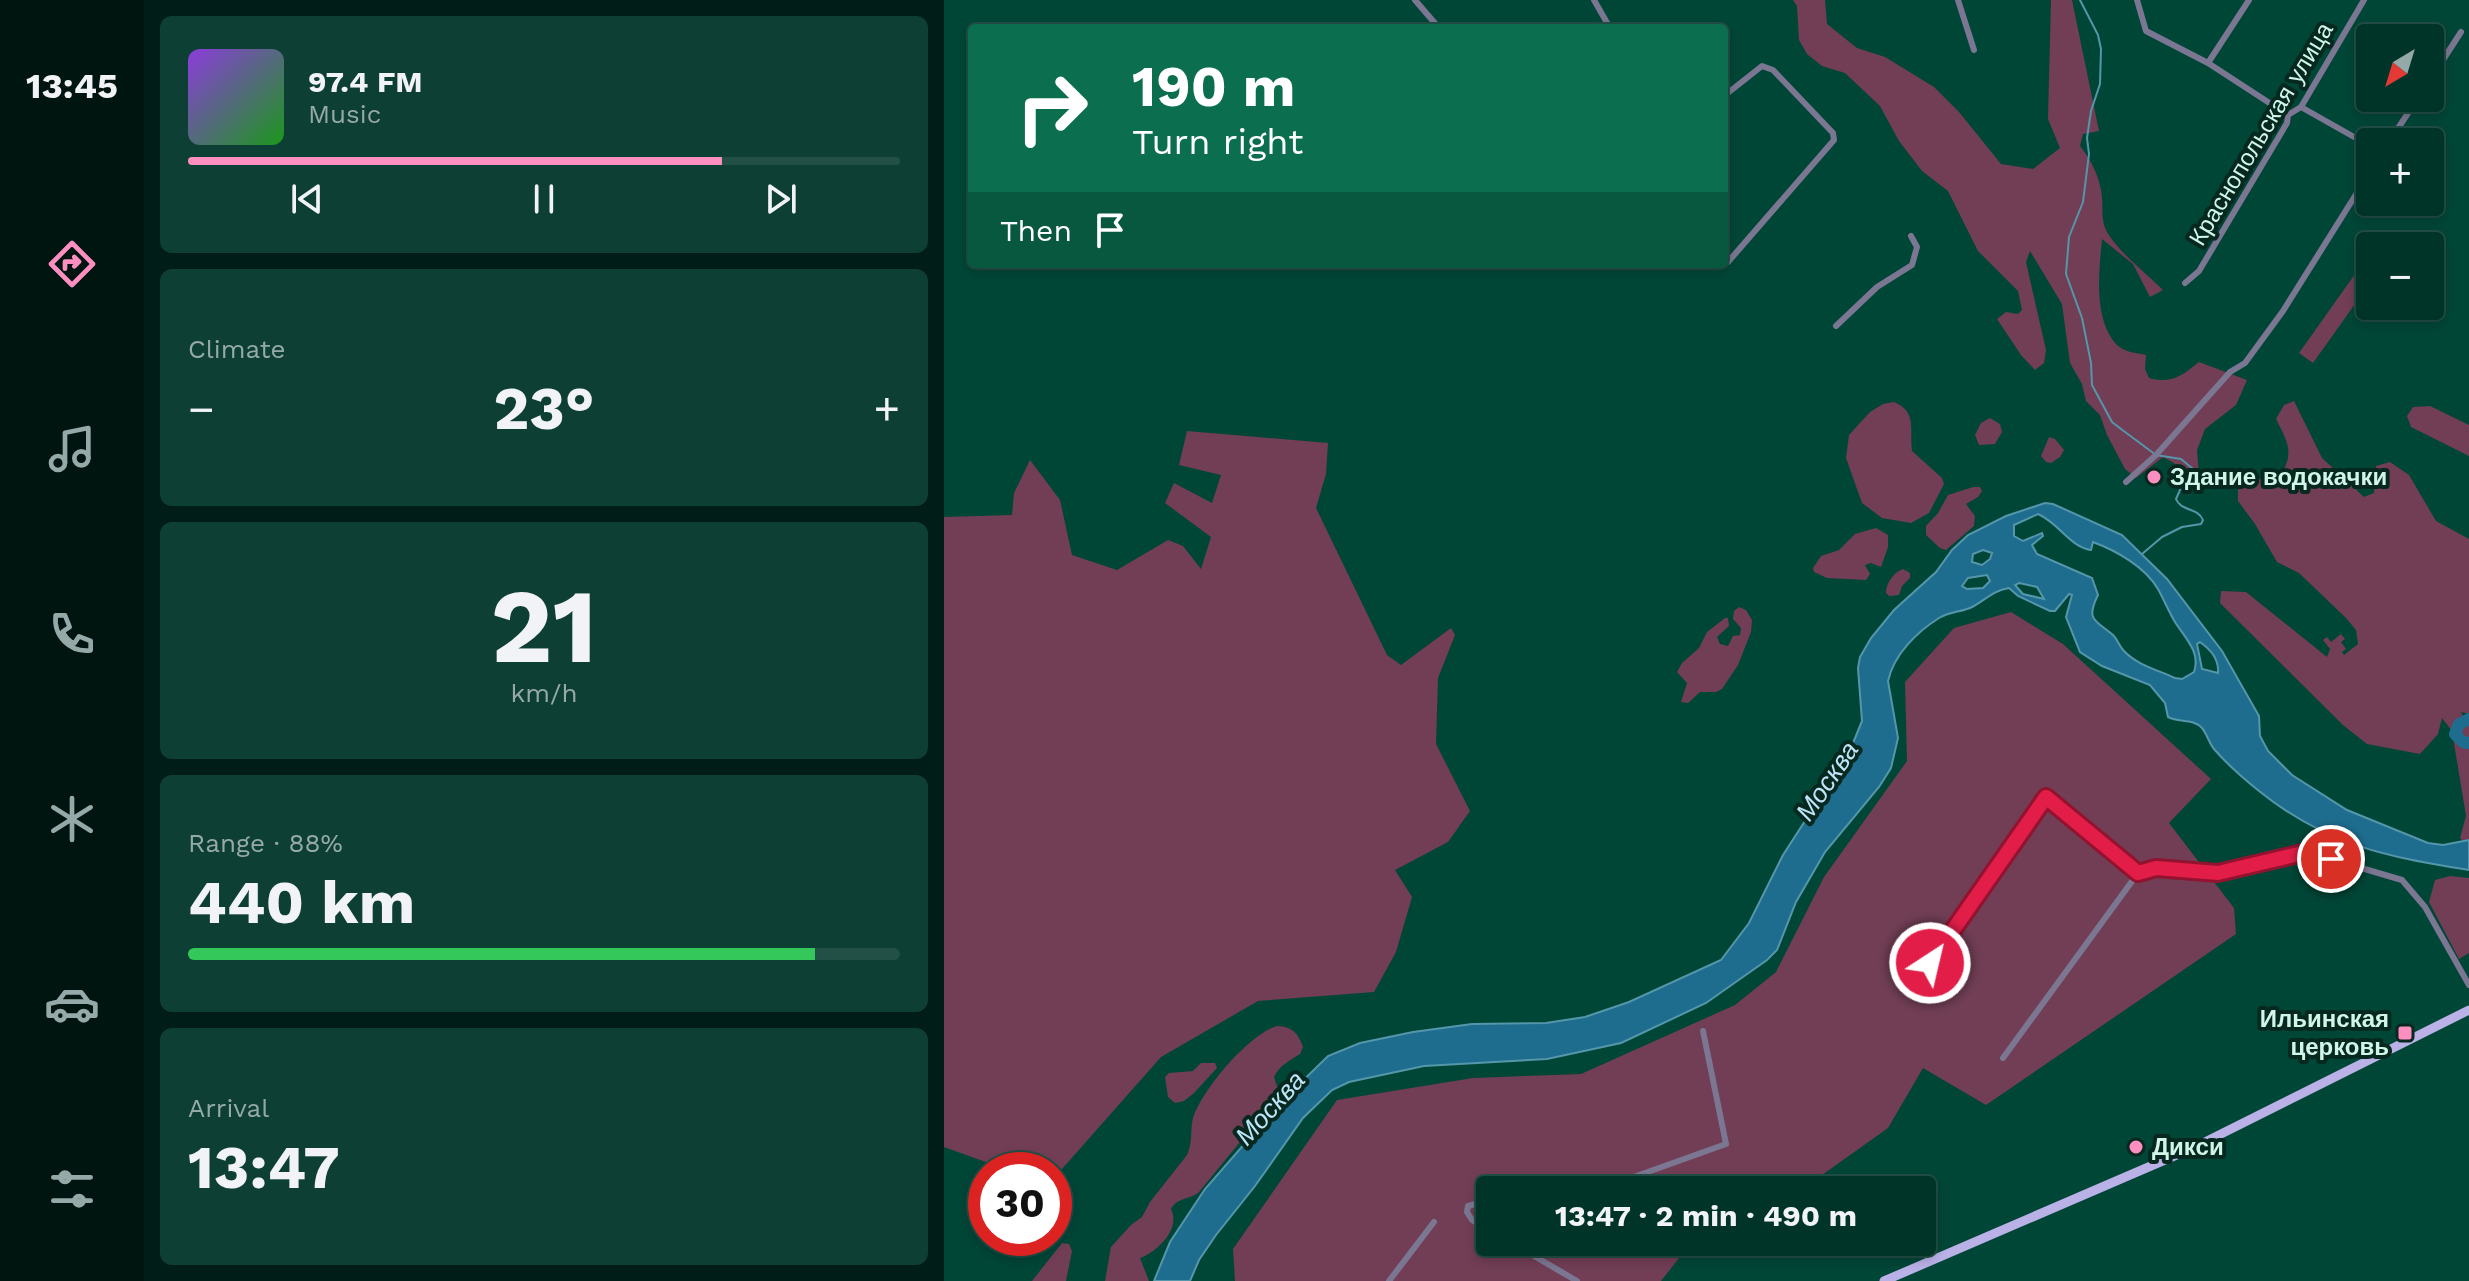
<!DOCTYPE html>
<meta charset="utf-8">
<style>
:root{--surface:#003429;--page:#0e3f35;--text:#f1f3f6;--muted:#95aaa8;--line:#224f46;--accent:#fd8ec0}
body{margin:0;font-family:"Work Sans",sans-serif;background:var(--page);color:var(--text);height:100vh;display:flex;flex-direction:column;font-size:30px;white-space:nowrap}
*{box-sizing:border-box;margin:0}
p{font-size:26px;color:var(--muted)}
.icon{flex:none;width:44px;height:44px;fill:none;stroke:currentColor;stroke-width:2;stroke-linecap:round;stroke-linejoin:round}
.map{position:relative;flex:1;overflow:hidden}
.side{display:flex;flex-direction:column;gap:16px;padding:16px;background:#001d17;width:800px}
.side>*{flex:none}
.guide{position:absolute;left:24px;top:24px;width:760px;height:244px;border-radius:8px;box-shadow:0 4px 12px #0003,0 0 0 2px var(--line);background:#0b6e4f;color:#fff;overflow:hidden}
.needle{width:52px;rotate:218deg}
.buttons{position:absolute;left:1412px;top:24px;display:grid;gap:16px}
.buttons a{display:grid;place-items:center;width:88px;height:88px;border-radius:8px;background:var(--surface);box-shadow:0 4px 12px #0003,0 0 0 2px var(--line);font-size:40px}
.speed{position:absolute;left:24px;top:1152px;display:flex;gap:16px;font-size:40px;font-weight:700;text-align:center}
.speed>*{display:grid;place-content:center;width:104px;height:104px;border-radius:50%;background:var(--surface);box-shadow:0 4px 12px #0003,0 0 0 2px var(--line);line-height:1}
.speed .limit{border:12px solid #d22;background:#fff;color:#111}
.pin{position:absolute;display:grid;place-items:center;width:68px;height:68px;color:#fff;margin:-34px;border:4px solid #fff;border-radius:50%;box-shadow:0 2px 8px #0007}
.me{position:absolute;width:88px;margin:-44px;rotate:35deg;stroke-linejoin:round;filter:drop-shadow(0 0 6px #0008)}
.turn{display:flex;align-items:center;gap:28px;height:168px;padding:0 32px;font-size:36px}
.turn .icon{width:104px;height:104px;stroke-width:2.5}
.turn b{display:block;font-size:56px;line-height:68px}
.then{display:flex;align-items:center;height:76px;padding:0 32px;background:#0003;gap:16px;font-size:30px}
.big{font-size:60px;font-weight:700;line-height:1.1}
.side .card{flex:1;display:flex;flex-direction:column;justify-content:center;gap:12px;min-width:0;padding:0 28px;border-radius:12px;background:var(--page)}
.side .dial{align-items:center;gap:0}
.dial b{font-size:104px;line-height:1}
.song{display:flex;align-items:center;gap:24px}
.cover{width:96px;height:96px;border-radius:12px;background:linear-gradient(135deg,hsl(270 70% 55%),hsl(120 70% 35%))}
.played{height:8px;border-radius:4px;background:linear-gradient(90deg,var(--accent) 75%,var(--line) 75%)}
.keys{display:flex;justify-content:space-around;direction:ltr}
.heat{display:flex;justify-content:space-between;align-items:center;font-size:44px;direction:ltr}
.charge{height:12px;border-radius:6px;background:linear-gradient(90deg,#34c759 88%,var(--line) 0)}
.trip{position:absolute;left:532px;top:1176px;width:460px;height:80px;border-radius:8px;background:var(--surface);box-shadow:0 4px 12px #0003,0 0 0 2px var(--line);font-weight:700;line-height:80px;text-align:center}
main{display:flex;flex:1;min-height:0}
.menu{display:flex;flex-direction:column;width:144px;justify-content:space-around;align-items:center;background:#001510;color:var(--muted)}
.menu .icon{width:56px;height:56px}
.menu .current{color:var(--accent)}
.menu b{font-size:36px;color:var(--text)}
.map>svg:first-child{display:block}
.green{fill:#713e55}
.water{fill:#1e6d8f;stroke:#5496aa;stroke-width:2;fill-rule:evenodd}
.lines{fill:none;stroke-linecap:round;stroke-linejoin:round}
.stream{stroke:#5496aa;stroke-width:2}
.river{stroke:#1e6d8f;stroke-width:12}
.street{stroke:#7b7691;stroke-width:6}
.primary{stroke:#bab1e7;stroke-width:9}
.route-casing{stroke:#92132f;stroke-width:20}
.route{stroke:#e11d48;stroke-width:14}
.poi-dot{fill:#fd8ec0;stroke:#06281f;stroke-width:3}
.labels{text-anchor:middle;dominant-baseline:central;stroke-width:8;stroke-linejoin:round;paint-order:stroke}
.street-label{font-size:24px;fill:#d1f6e9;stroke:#06281f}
.poi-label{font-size:24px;font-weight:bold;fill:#d1f6e9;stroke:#06281f;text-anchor:start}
.water-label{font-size:26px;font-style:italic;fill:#bfe5f9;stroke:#06281f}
</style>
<main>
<nav class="menu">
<b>13:45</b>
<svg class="icon current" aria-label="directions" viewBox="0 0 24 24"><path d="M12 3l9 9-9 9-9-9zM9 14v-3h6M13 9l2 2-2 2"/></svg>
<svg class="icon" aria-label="music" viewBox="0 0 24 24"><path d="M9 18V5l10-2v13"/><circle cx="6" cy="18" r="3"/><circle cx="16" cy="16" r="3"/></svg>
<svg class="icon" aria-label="phone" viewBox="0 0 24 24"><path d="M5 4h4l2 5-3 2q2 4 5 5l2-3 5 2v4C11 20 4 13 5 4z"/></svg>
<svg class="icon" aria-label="climate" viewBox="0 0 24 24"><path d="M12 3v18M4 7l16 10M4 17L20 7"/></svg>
<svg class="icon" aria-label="car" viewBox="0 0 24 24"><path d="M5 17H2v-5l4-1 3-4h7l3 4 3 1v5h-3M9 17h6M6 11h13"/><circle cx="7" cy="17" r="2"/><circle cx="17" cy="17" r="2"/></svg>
<svg class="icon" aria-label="filters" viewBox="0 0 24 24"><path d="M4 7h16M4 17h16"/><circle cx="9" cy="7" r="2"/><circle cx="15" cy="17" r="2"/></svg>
</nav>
<section class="side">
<div class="card">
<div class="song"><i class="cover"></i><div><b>97.4 FM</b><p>Music</p></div></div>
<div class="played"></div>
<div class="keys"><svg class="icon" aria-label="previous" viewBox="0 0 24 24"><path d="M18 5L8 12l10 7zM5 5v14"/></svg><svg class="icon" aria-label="pause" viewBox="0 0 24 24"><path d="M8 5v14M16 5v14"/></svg><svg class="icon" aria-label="next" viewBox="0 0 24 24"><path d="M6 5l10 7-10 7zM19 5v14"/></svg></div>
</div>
<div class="card"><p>Climate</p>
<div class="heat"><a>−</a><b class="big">23°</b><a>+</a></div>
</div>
<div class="card dial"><b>21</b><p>km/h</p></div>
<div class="card"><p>Range · 88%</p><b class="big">440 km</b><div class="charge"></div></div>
<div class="card"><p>Arrival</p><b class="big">13:47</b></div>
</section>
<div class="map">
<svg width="1525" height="1281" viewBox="0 0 1525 1281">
<rect width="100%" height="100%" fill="#004637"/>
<!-- green -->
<g class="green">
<path d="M849,0H881L883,24L913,48L941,57L990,87L1015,112L1057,164L1089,169L1116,148L1104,119L1107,0H1128L1155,131L1139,134L1136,146C1148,161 1157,180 1158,198C1159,210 1157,219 1162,230C1172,250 1203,274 1219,290L1206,297L1189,264L1158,239C1155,271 1149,320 1173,345C1180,352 1192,353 1202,355L1201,369L1205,378C1227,384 1238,376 1255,362L1303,380L1292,405L1261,429L1253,450L1255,476L1250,479L1238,476L1230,463L1219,457L1192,478L1181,469L1163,435L1156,415L1142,401L1138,384L1126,363L1118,304L1086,251L1082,262L1102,350L1100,363L1091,370L1077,355L1053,319L1062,312L1074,314L1078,310L1074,291L1034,251L1004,191L978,171L955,141L936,106L901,73L878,66L863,54L855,40L853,6Z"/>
<polygon points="1443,230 1457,239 1452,246 1431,246"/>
<polygon points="1426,253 1426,283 1369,363 1355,353"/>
<path d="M1350,401L1378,458L1420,497L1430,493L1432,466L1446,462L1465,475L1492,521L1525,539V714L1517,712L1525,726V840L1520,842L1516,838L1522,816L1508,731L1498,718L1494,734L1476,754L1423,744L1399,725L1276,603L1277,591L1302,592L1383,657L1386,649L1379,640L1383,637L1387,642L1397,634L1401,639L1397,642L1402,649L1398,652L1400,655L1414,644L1412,630L1402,618L1355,573L1333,562L1311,524L1294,501V490L1303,475L1332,484C1350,455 1347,448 1332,419L1340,405Z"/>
<path d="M950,402C974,412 965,430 968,451L998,478L1000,484L985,513L967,523L938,518L918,503L902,458L905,435L926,412L939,404Z"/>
<polygon points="1486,406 1525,425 1525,456 1467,427 1463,416 1469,407"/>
<polygon points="1046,418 1056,424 1058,432 1051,444 1035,445 1031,435 1037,423"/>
<polygon points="243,431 384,443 382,474 372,508 443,655 457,665 507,628 511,635 494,678 492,744 526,811 504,842 451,870 468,897 452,952 430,992 314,1001 217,1057 110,1178 110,1170 64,1170 0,1147 0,517 68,515 70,493 86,460 116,500 128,555 173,570 224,540 239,546 257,569 267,537 221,503 230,483 268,503 277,475 235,465"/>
<polygon points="1105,437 1111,439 1120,450 1116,457 1107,463 1102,462 1097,456"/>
<polygon points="1029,487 1036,487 1038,491 1034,497 1022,504 1031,516 1030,526 1002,550 996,548 982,535 982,526 994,513 1004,495"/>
<polygon points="932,528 944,535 944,547 937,567 927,563 921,565 926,574 922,580 883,578 870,572 869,568 877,556 895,550 911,534"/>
<path d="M959,569L966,573V578L958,586L955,595L945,596L942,593C942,583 950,572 959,569Z"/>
<polygon points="795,607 802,610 808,620 807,632 794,665 778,689 772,692 756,692 744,703 737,702 743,683 733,672 738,663 755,648 763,632 781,618 784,618 785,626 773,637 776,644 784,646 789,636 796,635 797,628 789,619 790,611"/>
<polygon points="1067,612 1119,644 1267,779 1225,823 1290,908 1292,934 1042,1105 979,1068 944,1128 857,1190 546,1190 546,1242 761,1242 739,1253 717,1281 291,1281 289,1249 393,1100 529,1078 637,1074 791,1005 832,972 880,877 963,761 961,682 1010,628"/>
<polygon points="1506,876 1525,878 1525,953 1515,959 1485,902 1491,880"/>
<path d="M333,1026C349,1027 354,1033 359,1047L356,1054C345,1061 336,1065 330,1077L334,1089L333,1097L255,1192C246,1200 233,1197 227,1209C237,1229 214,1251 196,1258L205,1281H161L167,1247L187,1225L198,1217L206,1202L243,1155C249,1143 246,1130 249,1118C258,1090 305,1034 333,1026Z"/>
<polygon points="257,1063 271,1063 273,1068 250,1093 240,1101 231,1103 224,1097 221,1077 225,1073 249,1071"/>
<polygon points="118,1243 125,1244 128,1251 122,1281 88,1281"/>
</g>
<!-- water -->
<path class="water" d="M1101,503L1109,504L1178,535L1223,579L1278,651L1315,716L1316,736L1324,751L1348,775L1403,810L1484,843L1499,845L1525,840V870C1443,857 1382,845 1315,791C1300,779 1283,764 1270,749C1265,743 1263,734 1258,728C1249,718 1235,723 1224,717L1221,703L1206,685L1158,666L1136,652L1122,617L1128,595L1125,594L1111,611H1106L1074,596L1065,588C1047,591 1041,601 1026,608C1016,612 1005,612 995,618C973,632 950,654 944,681L954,738L947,768L935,787L881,852L852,902L833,950L823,960L762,1003L677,1043L603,1059L480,1066L405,1082L388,1090L359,1118L311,1186L272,1235L255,1260L246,1281H210L226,1242L261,1189L337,1102L384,1056L416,1043L469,1032L528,1024L602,1023L641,1017L685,1002L777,960L805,923L839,855L905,753L918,721L914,668L916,657L927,638L950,610L992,572L1008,550L1024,535L1062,516ZM1094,514C1116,524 1126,547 1147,550L1149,542C1173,551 1201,567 1214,589C1220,600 1225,612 1231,622C1241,638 1257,652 1250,672L1238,679L1231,678C1214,670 1193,665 1180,651C1175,646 1174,640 1169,635C1152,620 1141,621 1154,595L1148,578L1093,554L1088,545L1099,536L1098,533L1079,541L1070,536V525ZM1039,550L1048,553L1046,559L1038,565L1028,562L1029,554ZM1043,575L1046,581L1039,588L1023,589L1018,586L1024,578ZM1075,583L1093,587L1100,599L1079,594L1071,585ZM1256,642C1267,650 1275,659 1274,673L1258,669L1253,644Z"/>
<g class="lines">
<!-- stream -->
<path class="stream" d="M1136,0L1154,35L1157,49L1156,84L1147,111L1143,138L1145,154L1139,202L1125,237L1122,274L1138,318L1147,363L1148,385L1168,422L1177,429L1212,455L1237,459L1249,469C1251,482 1247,486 1236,490L1232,499C1237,512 1254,507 1259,520L1257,524L1238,527L1218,537L1198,554"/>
<!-- river -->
<polyline class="river" points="1525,719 1515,724 1511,734 1519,742 1525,743"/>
<!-- street -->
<g class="street">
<polyline points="471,0 495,28"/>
<polyline points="650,0 666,28"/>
<polyline points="1014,0 1030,50"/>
<polyline points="1193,0 1202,31 1264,63 1344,115"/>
<polyline points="1264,63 1305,0"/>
<polyline points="1486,80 1517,32"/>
<polyline points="780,96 818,66 829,70 889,133 890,140 784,262 780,261"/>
<polyline points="1357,107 1426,146"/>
<polyline points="1445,142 1474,98"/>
<polyline points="1241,283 1255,271 1343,123 1344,115 1357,107 1420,0"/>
<polyline points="892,326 933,287 968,265 973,247 967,236"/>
<polyline points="1182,482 1212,455 1286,372 1301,363 1339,311 1426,172"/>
<polyline points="1194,873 1212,868 1274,873 1363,852 1458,880 1481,907 1525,985"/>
<polyline points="986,963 1102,797 1194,873 1059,1058"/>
<polyline points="623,1190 673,1183 782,1144 759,1031"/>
<polyline points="546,1200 524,1206 523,1212 528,1220 546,1231"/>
<polyline points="566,1242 633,1281"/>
<polyline points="445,1281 490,1222"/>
</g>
<!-- primary -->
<polyline class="primary" points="940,1281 1251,1147 1525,1010"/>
</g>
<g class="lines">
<defs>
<polyline id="route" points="986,963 1102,797 1194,873 1212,868 1274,873 1363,852 1387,859"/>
</defs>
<!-- route casing -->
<use href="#route" class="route-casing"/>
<!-- route -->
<use href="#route" class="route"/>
</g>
<!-- markers -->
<g class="poi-dot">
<circle cx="1210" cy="477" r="8"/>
<rect x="1453" y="1025" width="16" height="16" rx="4"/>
<circle cx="1192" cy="1147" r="8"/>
</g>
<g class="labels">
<!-- street labels -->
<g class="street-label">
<text transform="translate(1317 134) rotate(-59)">Краснопольская улица</text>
</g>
<!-- poi labels -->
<g class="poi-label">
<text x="1226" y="477">Здание водокачки</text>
<text x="1445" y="1019" text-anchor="end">Ильинская<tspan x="1445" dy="28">церковь</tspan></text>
<text x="1208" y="1147">Дикси</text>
</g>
<!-- water labels -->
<g class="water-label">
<text transform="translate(883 781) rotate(-56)">Москва</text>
<text transform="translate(326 1108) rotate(-48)">Москва</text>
</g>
</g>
</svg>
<div class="buttons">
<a><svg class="needle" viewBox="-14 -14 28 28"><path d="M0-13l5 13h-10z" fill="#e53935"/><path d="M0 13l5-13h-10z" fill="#95aaa8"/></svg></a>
<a>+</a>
<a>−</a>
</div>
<div class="speed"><div class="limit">30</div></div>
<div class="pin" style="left:1387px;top:859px;background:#d93025"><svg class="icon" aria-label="arrive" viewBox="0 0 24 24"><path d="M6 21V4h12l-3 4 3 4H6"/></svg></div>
<svg class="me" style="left:986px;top:963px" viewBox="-20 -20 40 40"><circle r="17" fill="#e11d48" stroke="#fff" stroke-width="3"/><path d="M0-11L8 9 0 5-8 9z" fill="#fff"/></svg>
<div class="trip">13:47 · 2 min · 490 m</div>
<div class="guide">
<div class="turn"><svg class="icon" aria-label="right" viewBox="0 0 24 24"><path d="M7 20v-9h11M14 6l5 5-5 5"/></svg><div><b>190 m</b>Turn right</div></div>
<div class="then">Then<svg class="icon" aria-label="arrive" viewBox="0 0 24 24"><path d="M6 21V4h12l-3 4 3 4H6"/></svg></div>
</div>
</div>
</main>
